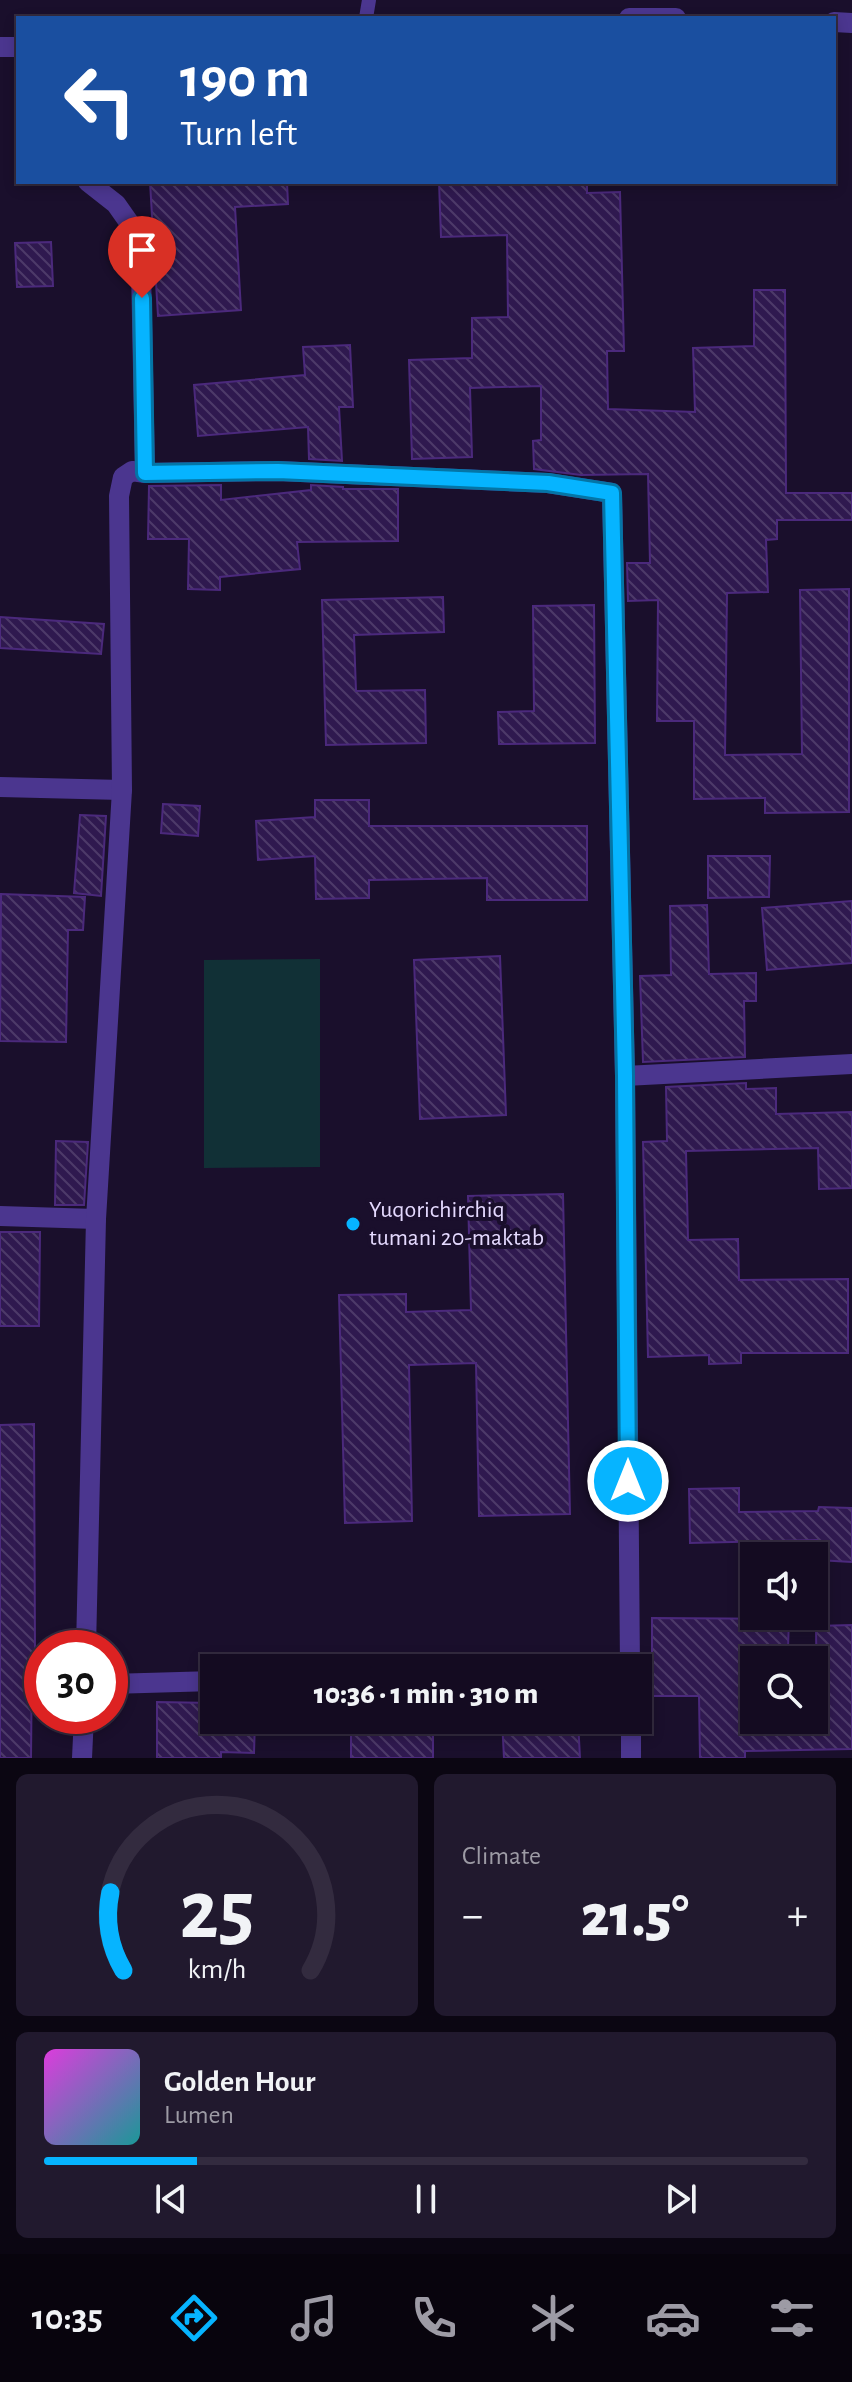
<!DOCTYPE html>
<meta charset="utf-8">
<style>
:root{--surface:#140b21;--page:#21192e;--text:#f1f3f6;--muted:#9d9ba5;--line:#332b3f;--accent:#06b4ff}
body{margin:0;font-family:"Alegreya Sans",sans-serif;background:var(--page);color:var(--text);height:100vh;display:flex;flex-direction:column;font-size:30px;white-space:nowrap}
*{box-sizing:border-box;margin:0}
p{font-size:26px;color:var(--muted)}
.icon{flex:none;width:44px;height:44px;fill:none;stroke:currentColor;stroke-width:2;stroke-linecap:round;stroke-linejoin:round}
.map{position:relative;height:1758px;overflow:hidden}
.side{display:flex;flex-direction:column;gap:16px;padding:16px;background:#0b0612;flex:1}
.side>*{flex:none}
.guide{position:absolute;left:16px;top:16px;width:820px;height:168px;border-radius:0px;box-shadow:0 4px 12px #0003,0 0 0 2px var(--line);background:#1a4fa0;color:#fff;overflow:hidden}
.controls{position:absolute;left:740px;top:1542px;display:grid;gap:16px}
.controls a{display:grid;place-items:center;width:88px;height:88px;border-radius:0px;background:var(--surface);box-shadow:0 4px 12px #0003,0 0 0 2px var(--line);font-size:40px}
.speed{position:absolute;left:24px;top:1630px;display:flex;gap:16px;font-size:40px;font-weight:700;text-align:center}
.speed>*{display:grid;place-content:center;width:104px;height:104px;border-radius:50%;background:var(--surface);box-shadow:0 4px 12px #0003,0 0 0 2px var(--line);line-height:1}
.speed .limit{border:12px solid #d22;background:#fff;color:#111}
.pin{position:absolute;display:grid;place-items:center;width:68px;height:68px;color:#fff;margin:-82px -34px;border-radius:50% 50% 50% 0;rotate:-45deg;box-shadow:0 0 8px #0007}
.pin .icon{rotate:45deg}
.me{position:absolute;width:88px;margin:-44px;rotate:0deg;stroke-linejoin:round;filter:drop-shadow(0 0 6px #0008)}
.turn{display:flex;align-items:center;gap:28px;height:168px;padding:0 32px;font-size:36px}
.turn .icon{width:104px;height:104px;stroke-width:2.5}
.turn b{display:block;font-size:56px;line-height:68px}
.big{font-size:60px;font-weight:800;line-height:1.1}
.side .card{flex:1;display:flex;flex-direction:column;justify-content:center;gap:12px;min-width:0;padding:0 28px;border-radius:12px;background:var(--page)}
.side .dial{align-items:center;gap:0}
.dial svg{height:208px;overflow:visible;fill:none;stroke:var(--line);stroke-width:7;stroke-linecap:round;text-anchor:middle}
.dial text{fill:var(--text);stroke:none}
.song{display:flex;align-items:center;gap:24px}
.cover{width:96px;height:96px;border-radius:12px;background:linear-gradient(135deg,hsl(300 70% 55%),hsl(180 70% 35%))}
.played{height:8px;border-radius:4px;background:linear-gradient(90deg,var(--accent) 20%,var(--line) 20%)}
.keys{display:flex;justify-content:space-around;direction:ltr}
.heat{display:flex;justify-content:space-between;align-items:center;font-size:44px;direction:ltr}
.side .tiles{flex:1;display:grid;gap:16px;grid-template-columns:1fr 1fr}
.card:last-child{grid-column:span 2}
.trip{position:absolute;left:200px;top:1654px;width:452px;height:80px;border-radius:0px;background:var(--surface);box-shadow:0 4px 12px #0003,0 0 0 2px var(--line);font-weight:800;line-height:80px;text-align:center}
.tab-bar{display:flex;height:128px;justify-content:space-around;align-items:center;background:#08040d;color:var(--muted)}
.tab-bar .icon{width:56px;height:56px}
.tab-bar .current{color:var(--accent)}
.tab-bar b{font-size:36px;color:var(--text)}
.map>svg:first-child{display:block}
.grass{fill:#113036}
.building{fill:url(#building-back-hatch);stroke:#4b297c;stroke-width:2}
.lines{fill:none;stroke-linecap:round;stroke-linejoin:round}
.lane{stroke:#4b368f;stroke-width:14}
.street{stroke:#4b368f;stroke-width:20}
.route-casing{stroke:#0475a6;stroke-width:20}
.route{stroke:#06b4ff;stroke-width:14}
.poi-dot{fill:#06b4ff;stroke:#1a0f2c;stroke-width:3}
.labels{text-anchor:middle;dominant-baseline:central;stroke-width:8;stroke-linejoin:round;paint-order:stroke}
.poi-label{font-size:24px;fill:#e5daff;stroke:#1a0f2c;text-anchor:start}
</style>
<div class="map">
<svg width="852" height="1758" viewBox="0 0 852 1758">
<defs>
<pattern id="building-back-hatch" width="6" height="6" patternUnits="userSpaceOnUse" patternTransform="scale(2)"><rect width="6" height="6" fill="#2f194f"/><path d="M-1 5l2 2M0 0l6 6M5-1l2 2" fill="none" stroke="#4d3a69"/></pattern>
</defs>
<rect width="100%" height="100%" fill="#1a0f2c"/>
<!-- grass -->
<polygon class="grass" points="320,959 320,1167 204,1168 204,960"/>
<!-- building -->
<g class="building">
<polygon points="150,182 178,182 178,184 287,182 288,204 235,207 241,310 158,316"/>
<polygon points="439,182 587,182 587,193 620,192 624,351 607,351 608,409 695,412 693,348 754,346 754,290 785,290 786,493 852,493 852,520 777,520 777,539 766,540 768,592 727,593 725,755 802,754 800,590 849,589 849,812 765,813 765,798 694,799 694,721 657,721 658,600 628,601 627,563 650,563 648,474 581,475 534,469 533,441 541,440 541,386 470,388 472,457 412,459 409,360 472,358 472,318 508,317 507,235 441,237"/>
<polygon points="51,242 53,286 17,287 15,243"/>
<polygon points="350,345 353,407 339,407 342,461 309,459 308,427 198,436 194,385 305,375 303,347"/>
<polygon points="221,485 221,500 311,490 311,485 343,487 343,489 398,489 398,541 297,542 300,569 220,577 220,590 188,589 189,539 148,539 149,486"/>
<polygon points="443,597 444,632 354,635 356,691 425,690 426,743 326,745 322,600"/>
<polygon points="594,605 595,743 499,744 498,712 534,711 533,606"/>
<polygon points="0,617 104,624 101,654 0,648"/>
<polygon points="315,800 369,800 369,826 587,826 587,900 487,900 487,878 369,880 369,898 316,899 315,856 258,860 256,821 315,817"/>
<polygon points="163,804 200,806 198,836 161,833"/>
<polygon points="80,815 106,816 101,896 74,893"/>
<polygon points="708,856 770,856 769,897 708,898"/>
<polygon points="1,894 85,897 83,930 68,930 66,1042 0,1041"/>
<polygon points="852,901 852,963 767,970 762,908"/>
<polygon points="707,905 709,974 756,973 756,1001 744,1001 745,1057 643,1062 640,976 671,975 670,906"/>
<polygon points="500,956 506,1115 420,1119 414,960"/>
<polygon points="746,1083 746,1089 776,1088 776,1114 852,1112 852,1188 819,1189 818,1148 686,1151 688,1240 738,1239 739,1280 848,1279 848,1353 741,1353 741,1363 709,1364 709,1355 648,1357 643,1142 667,1141 666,1087"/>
<polygon points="56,1141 88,1142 84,1205 55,1205"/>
<polygon points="563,1194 570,1514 479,1516 476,1363 409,1365 412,1521 345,1523 339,1295 406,1294 406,1312 471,1310 468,1196"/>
<polygon points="0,1232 40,1232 39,1326 0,1326"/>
<polygon points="34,1424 35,1653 32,1653 31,1758 0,1758 0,1425"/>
<polygon points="739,1488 739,1512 818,1511 819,1507 852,1508 852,1562 817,1560 817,1540 690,1543 689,1489"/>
<polygon points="652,1618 789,1619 788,1649 748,1649 748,1717 754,1717 754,1720 814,1720 814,1717 817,1717 816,1626 852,1625 852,1749 745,1751 745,1758 700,1758 699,1696 652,1696"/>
<polygon points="157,1702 214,1703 214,1720 255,1720 254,1753 221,1752 221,1758 157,1758"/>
<rect x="351" y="1720" width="82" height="38"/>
<polygon points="502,1720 578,1720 580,1758 504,1758"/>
</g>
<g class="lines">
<!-- lane -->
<polyline class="lane" points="366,18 369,0"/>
<!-- street -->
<g class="street">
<polyline points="629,18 676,18"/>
<polyline points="834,22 852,23"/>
<polyline points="0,47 18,47"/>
<polyline points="145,473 278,471 548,483 612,493 625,1076 630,1668"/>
<polyline points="0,787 122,790"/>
<polyline points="625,1076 852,1064"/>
<polyline points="0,1216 96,1219"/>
<polyline points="86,1648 96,1219 122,790 119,496 123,477 132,471 145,473 141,268 135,231 116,204 88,182"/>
<polyline points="110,1684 214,1681"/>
<polyline points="631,1720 631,1758"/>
<polyline points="82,1758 84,1716"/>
</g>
</g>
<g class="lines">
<defs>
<polyline id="route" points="142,298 145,473 278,471 548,483 612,493 625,1076 628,1481"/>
</defs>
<!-- route casing -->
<use href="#route" class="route-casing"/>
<!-- route -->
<use href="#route" class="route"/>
</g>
<!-- markers -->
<circle class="poi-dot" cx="353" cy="1224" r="8"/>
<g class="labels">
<!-- poi labels -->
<g class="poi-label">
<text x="369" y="1210">Yuqorichirchiq<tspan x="369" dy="28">tumani 20-maktab</tspan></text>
</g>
</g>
</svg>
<div class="controls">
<a><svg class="icon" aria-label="sound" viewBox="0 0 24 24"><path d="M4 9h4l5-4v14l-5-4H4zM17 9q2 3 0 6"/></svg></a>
<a><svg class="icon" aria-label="search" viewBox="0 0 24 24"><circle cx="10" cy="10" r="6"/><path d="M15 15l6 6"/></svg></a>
</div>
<div class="speed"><div class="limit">30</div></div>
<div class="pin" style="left:142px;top:298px;background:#d93025"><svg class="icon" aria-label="arrive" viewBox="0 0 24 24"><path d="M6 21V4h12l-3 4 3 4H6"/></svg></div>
<svg class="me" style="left:628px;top:1481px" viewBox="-20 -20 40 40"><circle r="17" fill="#06b4ff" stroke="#fff" stroke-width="3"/><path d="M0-11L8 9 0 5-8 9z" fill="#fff"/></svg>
<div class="trip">10:36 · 1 min · 310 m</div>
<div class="guide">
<div class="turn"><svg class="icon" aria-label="left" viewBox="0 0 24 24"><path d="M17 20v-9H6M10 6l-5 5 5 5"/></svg><div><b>190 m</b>Turn left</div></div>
</div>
</div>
<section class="side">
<div class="tiles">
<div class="card dial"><svg viewBox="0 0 100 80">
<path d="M14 69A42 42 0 1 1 86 69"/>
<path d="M14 69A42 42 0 0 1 9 39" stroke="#06b4ff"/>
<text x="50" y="56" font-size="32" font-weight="700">25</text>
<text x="50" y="72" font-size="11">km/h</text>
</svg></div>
<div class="card"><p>Climate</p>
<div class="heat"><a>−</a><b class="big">21.5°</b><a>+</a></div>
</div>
<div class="card">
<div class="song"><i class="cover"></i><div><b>Golden Hour</b><p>Lumen</p></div></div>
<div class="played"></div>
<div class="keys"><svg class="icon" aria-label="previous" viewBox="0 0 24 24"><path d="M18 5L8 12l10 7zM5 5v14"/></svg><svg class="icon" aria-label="pause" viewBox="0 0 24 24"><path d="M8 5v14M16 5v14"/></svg><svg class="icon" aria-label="next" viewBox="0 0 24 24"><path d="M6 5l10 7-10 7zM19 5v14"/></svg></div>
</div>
</div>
</section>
<nav class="tab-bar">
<b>10:35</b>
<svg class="icon current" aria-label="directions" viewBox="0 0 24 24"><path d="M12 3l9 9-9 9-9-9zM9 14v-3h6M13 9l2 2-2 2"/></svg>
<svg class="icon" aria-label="music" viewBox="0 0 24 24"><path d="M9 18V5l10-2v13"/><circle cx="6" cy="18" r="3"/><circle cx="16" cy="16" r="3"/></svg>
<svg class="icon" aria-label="phone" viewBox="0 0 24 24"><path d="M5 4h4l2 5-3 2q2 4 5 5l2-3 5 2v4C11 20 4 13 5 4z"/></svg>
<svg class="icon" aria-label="climate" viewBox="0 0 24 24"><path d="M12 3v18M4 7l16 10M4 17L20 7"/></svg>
<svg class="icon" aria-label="car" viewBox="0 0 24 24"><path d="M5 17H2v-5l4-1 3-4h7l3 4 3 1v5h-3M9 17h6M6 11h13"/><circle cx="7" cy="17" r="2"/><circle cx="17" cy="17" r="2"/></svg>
<svg class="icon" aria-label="filters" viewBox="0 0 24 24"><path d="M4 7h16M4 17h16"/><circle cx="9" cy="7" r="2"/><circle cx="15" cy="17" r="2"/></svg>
</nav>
